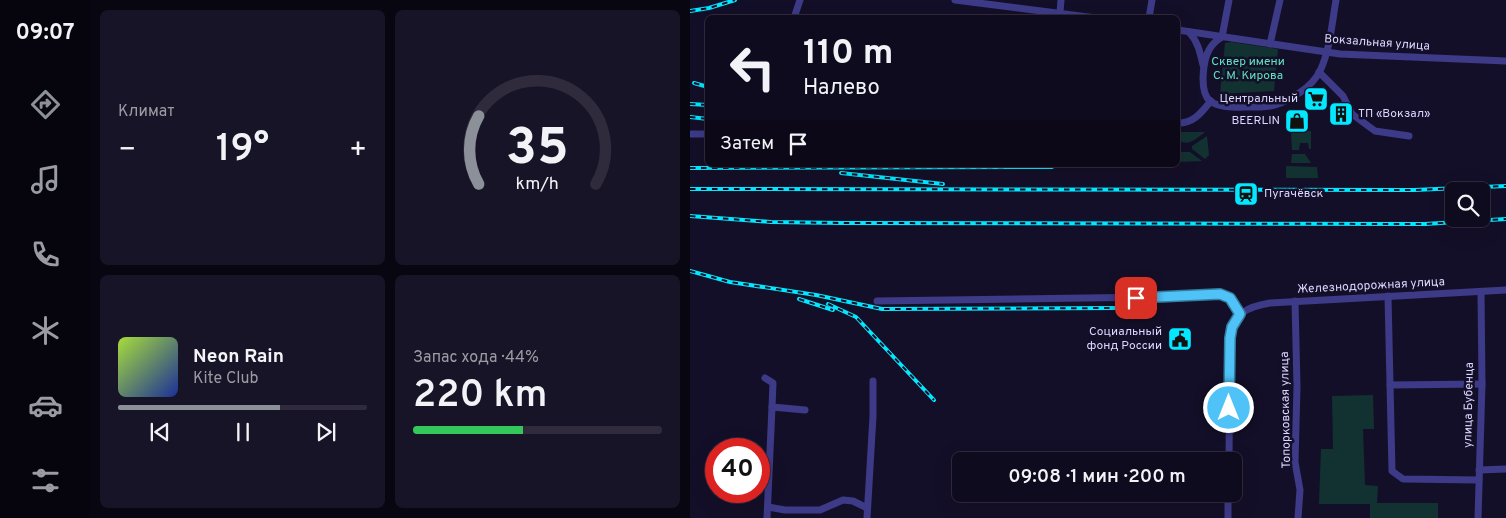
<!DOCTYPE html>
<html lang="ru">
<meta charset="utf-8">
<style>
:root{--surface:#0f0b1e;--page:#181427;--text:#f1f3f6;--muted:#9b9ba4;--line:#2f2b3c;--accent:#8c9099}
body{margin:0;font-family:Overpass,sans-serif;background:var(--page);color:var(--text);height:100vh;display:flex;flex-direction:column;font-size:19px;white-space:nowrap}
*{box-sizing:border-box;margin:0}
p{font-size:16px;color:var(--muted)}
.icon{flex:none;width:28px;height:28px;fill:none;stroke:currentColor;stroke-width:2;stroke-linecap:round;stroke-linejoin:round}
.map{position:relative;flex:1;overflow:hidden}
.drawer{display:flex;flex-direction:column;gap:10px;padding:10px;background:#080610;width:600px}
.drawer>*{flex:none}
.top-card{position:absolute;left:15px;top:15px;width:475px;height:152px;border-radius:8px;box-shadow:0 5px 20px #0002,0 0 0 1px var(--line);background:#0f0b1e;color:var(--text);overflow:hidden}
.buttons{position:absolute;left:755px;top:182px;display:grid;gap:10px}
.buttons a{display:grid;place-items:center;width:45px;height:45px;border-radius:8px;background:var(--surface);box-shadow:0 5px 20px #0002,0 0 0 1px var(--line);font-size:25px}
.speed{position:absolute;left:15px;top:438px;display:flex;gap:10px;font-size:25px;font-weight:700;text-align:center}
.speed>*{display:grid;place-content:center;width:65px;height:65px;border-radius:50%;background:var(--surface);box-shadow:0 5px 20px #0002,0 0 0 1px var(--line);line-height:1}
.speed .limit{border:8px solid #d22;background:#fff;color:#111}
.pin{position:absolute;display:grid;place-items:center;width:42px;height:42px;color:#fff;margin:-21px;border-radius:10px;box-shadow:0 2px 8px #0006}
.me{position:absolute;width:55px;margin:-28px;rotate:0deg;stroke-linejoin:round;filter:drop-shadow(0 0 4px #0008)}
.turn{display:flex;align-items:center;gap:18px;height:105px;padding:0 15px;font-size:22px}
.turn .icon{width:65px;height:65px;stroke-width:2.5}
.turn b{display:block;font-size:35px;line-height:42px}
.then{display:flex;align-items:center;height:48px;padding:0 15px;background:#0003;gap:10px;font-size:19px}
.big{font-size:38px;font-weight:600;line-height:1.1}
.drawer .widget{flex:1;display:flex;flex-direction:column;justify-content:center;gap:8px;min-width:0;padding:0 18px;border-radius:8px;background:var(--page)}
.drawer .dial{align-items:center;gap:0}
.dial svg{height:130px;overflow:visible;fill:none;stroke:var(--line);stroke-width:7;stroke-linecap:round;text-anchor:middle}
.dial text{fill:var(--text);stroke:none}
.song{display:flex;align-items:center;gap:15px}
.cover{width:60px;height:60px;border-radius:8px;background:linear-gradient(135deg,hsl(80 70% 55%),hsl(230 70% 35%))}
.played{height:5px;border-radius:2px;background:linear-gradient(90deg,var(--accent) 65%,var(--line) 65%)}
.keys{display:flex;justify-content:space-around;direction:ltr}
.heat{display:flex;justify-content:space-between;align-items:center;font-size:28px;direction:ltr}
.charge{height:8px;border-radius:4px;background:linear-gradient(90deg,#34c759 44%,var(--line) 0)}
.drawer .tiles{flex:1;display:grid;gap:10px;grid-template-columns:repeat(2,1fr)}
.trip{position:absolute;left:262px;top:452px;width:290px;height:50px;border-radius:8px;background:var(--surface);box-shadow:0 5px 20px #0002,0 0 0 1px var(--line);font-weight:600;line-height:50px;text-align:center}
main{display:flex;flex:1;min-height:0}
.tabs{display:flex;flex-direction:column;width:90px;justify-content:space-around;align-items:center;background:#06040c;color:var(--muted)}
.tabs .icon{width:35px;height:35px}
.tabs .on{color:var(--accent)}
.tabs b{font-size:22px;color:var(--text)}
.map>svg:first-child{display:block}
.green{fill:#123231}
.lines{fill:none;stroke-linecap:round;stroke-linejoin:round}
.minor{stroke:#3d3a88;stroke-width:7}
.rail-casing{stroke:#03e7ff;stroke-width:4}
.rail{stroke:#140f28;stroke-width:2;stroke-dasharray:5.5;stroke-linecap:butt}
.route-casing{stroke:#337fa1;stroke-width:12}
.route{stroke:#4fc3f7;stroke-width:9}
.labels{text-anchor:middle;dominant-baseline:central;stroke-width:5;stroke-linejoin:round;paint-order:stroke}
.street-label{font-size:12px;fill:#dbd7ff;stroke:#140f28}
.park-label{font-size:12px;fill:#60e2c1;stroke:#140f28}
.poi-label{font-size:12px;fill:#dbd7ff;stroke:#140f28;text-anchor:end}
</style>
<main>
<nav class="tabs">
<b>09:07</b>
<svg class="icon on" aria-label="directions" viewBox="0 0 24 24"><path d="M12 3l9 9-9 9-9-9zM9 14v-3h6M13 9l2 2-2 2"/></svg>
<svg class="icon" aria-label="music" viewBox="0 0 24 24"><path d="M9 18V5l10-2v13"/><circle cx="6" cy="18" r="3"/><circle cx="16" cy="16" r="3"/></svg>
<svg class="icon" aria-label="phone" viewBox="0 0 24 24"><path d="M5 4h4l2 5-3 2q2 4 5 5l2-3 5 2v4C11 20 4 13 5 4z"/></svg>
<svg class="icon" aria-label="climate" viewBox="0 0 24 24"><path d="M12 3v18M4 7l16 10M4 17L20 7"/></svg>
<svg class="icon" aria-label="car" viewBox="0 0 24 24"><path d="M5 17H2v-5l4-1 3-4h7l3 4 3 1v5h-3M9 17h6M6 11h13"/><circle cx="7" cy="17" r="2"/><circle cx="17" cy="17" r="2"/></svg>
<svg class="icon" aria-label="filters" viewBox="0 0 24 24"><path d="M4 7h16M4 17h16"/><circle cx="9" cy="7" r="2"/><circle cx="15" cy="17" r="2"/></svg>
</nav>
<section class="drawer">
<div class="tiles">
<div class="widget"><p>Климат</p>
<div class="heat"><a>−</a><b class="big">19°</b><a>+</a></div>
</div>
<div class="widget dial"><svg viewBox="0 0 100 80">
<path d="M14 69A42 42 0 1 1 86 69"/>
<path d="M14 69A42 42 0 0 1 14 27" stroke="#8c9099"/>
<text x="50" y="56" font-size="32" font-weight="700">35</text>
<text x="50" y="72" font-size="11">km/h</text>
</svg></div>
<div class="widget">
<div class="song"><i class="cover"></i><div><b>Neon Rain</b><p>Kite Club</p></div></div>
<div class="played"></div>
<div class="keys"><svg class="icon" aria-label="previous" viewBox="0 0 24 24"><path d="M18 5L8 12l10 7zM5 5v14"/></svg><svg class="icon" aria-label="pause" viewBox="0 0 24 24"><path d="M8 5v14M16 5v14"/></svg><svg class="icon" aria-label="next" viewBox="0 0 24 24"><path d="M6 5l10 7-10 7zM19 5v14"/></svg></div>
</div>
<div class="widget"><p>Запас хода · 44%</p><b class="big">220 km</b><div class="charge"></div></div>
</div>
</section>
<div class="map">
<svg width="816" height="518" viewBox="0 0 816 518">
<rect width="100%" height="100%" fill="#140f28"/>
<!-- green -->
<g class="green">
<polygon points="541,42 588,49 584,91 530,94 535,43"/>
<polygon points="601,131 621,131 621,149 619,149 618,143 610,143 609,150 602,150"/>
<path d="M488,132H515C506,139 498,147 488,140Z"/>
<polygon points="517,136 519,155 515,159 502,149 502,146"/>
<polygon points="491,152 500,152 512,161 488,162 488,154"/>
<polygon points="602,154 615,154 621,163 601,163"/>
<polygon points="596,166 627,167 628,178 596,178"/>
<polygon points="683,395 684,429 673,429 675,485 688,486 687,503 748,503 748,518 680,518 680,504 629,504 631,449 643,449 642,396"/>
</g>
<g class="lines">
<!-- minor -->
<g class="minor">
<polyline points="265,0 406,18"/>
<path d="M539,0L532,37C527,40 522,44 519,50C513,61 509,92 520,101C528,107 544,108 554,107C564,107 575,108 585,105C601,100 622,87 630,71C640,50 642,23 646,0"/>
<polyline points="104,18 110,0"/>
<polyline points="365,18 370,12 371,0"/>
<polyline points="459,18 462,0"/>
<polyline points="488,30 650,54 816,61"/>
<path d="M499,32C508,42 510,52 513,65"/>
<polyline points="580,44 590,0"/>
<polyline points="629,72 653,96 662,114 685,131 719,136"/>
<path d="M488,123C504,123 511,113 521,101"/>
<polyline points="0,134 18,134"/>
<polyline points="698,296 702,471 713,479 789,480"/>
<polyline points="187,301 466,297 530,294 540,298 550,314"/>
<polyline points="605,301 607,387 605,462 610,490 608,518"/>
<polyline points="75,378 83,383 82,407"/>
<polyline points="700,385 792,384"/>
<path d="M539,461L540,337C545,313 556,307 580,303L816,290"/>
<polyline points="789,470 816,469"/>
<polyline points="78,507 95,510 130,510 153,500 163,501 177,508"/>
<polyline points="77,518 82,407 115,410"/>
<polyline points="177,518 183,416 183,381"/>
<polyline points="538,518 538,494"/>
<polyline points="788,518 792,384 791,292"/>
</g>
<defs>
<g id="rail">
<polyline points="0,11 19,8 45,0"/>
<polyline points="4,83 18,87"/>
<polyline points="0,104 18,105"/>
<polyline points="0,117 18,119"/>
<polyline points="0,168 362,167"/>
<polyline points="151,173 253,184"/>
<polyline points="0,189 724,190 816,186"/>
<polyline points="0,216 81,222 152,223 735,224 816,219"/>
<polyline points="0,271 40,282 126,295 192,309 429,308"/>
<polyline points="109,299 143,310"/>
<polyline points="138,304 166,317 244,400"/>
</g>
</defs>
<!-- rail casing -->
<use href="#rail" class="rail-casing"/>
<!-- rail -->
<use href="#rail" class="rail"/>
</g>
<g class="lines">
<defs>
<polyline id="route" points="446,298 530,294 540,298 550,314 542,327 540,338 539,408"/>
</defs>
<!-- route casing -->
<use href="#route" class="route-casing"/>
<!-- route -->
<use href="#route" class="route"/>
</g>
<!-- icons -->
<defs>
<symbol id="supermarket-square" viewBox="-11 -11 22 22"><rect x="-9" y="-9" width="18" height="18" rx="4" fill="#03e7ff" stroke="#140f28"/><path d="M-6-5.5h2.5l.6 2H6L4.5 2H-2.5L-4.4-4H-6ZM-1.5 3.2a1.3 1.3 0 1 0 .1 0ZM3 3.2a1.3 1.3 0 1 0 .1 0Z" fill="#111"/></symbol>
<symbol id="building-square" viewBox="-11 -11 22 22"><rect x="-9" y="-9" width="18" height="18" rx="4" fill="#03e7ff" stroke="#140f28"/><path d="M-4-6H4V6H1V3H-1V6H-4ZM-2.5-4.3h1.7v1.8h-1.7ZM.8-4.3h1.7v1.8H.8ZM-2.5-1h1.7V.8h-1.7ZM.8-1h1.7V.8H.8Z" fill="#111"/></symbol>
<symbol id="shop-square" viewBox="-11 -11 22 22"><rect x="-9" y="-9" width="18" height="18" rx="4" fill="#03e7ff" stroke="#140f28"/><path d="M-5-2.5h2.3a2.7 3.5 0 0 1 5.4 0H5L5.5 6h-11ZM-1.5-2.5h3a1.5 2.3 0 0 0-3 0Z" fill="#111"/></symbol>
<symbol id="station-square" viewBox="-11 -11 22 22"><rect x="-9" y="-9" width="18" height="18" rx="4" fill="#03e7ff" stroke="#140f28"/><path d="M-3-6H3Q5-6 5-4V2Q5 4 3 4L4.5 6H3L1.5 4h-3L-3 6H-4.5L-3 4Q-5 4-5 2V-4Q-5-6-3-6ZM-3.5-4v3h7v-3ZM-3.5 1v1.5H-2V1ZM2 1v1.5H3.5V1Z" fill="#111"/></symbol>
<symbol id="civic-square" viewBox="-11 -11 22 22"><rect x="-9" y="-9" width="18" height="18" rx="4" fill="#03e7ff" stroke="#140f28"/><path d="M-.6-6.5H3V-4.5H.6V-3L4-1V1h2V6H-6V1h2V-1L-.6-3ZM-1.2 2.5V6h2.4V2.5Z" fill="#111"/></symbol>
</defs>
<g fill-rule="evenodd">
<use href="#supermarket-square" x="612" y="85" width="28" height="28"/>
<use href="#building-square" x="637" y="100" width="28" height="28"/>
<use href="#shop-square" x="593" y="107" width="28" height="28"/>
<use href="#station-square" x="542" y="180" width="28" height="28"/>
<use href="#civic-square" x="476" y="325" width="28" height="28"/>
</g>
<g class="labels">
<!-- street labels -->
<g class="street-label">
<text transform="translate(687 43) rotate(4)">Вокзальная улица</text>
<text transform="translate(681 286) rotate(-3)">Железнодорожная улица</text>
<text transform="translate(779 405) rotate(-89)">улица Бубенца</text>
<text transform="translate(596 410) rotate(-91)">Топорковская улица</text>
</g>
<!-- park labels -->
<g class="park-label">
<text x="558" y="62">Сквер имени<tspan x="558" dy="14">С. М. Кирова</tspan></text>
</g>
<!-- poi labels -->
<g class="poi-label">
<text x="608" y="99">Центральный</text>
<text x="668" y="114" text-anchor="start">ТП «Вокзал»</text>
<text x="590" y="121">BEERLIN</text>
<text x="574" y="194" text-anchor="start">Пугачёвск</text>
<text x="472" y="332">Социальный<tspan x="472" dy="14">фонд России</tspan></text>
</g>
</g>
</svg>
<div class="buttons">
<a><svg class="icon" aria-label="search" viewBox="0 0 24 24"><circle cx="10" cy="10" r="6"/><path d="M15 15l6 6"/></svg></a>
</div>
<div class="speed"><div class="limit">40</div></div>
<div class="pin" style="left:446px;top:298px;background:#d93025"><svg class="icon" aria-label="arrive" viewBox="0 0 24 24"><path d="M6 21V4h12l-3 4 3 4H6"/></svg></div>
<svg class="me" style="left:539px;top:408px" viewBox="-20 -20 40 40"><circle r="17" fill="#4fc3f7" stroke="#fff" stroke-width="3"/><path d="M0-11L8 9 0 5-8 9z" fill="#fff"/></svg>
<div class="trip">09:08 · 1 мин · 200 m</div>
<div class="top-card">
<div class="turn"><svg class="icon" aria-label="left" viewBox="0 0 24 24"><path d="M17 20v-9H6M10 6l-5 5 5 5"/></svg><div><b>110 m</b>Налево</div></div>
<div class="then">Затем<svg class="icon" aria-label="arrive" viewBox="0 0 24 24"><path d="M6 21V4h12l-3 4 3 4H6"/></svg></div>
</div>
</div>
</main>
